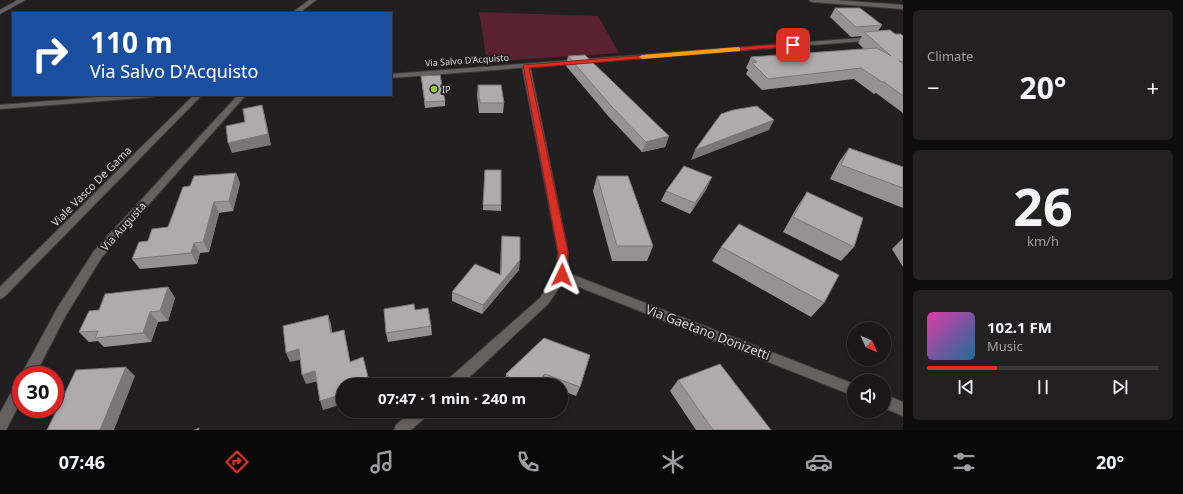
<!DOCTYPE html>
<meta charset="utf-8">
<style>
:root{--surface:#1a1718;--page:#232021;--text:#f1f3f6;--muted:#9f9fa2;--line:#383637;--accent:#d93025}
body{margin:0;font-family:"Noto Sans",sans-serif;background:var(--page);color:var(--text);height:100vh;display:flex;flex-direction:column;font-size:15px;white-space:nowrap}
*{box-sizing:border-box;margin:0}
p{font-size:13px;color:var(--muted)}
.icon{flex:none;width:22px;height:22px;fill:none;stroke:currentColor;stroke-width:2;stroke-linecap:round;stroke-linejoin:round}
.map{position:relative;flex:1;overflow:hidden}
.sheet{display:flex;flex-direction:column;gap:10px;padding:10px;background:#0e0d0d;width:280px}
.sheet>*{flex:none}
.banner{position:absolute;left:12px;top:12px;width:380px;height:84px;border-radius:0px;box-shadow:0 2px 6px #0003,0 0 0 1px var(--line);background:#1a4fa0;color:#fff;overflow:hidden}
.needle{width:26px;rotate:135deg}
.tools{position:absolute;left:847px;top:322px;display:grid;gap:8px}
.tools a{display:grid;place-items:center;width:44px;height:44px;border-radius:50%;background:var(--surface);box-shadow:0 2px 6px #0003,0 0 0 1px var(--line);font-size:20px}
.speed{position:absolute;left:12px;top:366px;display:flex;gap:8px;font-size:20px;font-weight:700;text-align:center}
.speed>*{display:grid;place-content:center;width:52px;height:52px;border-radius:50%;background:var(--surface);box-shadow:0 2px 6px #0003,0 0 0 1px var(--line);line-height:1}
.speed .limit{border:6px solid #d22;background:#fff;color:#111}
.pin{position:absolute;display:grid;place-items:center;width:34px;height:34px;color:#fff;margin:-17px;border-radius:8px;box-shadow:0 2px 6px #0006}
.me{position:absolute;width:44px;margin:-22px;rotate:2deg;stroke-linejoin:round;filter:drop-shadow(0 0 3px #0008)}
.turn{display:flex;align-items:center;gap:14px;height:84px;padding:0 12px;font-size:18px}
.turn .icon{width:52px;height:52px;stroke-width:2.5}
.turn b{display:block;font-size:28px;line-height:34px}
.big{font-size:30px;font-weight:700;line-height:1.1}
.sheet .tile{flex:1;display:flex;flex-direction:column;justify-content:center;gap:6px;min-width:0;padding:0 14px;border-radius:6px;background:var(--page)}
.sheet .dial{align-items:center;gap:0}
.dial b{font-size:52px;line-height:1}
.song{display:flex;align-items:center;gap:12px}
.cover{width:48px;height:48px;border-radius:6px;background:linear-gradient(135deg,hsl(320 70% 55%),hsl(200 70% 35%))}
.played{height:4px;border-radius:2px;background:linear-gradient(90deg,var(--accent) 30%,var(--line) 30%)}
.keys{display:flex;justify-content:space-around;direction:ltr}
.heat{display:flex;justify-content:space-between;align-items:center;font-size:22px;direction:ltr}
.trip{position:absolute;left:336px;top:378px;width:232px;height:40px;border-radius:20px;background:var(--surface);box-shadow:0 2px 6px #0003,0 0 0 1px var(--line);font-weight:700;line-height:40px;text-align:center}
.tab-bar{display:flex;height:64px;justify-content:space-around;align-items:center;background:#0a090a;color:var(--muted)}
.tab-bar .icon{width:28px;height:28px}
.tab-bar .active{color:var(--accent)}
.tab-bar b{font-size:18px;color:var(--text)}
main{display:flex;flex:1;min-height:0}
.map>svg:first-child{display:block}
.green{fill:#592132}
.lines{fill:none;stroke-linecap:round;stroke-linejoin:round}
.street-casing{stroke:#3d3a3a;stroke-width:2}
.secondary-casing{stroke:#3d3a3a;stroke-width:2}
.street{fill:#656161;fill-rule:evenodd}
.secondary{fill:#656161;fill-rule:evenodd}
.wall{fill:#969293}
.shaded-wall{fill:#7a7778}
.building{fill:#afaaab;stroke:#7a7778}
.route{fill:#d93025;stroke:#8d1f18}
.slow{fill:#f59e0b}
.poi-dot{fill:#93cc3d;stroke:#221f20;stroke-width:1.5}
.labels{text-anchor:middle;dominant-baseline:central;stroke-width:4;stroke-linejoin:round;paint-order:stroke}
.far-street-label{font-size:9px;fill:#d9d6d7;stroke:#221f20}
.far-poi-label{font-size:9px;fill:#d9d6d7;stroke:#221f20;text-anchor:start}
.street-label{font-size:11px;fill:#d9d6d7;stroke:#221f20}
.near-street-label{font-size:13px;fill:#d9d6d7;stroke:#221f20}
</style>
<main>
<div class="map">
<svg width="903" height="430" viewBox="0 0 903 430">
<rect width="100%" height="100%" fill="#221f20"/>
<!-- green -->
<polygon class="green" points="479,12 598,16 619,53 487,62"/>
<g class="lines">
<defs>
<g id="street">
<polygon points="18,0 25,0 0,14 0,10"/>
<polygon points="523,64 529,64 530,66 568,252 568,273 854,384 854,396 564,281 548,304 461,385 444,385 446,381 540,298 556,274 558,252 522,66"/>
<polygon points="238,95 246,95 102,257 66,315 35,375 21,375 58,307 94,251"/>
<polygon points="21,382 21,401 6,430 0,430 0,413 16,383"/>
<polygon points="884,394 903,402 903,416 884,408"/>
<polygon points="412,411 429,411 427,416 411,430 394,430 396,425"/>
</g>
<g id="secondary">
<polygon points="309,0 316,0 299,13 292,13"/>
<polygon points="809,0 835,0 903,5 903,9 812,2"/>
<polygon points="874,37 877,39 876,40 391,78 391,74"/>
<polygon points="123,95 157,95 153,97 0,109 0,105"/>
<polygon points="194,95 202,95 4,297 0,299 0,287"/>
</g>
</defs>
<!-- street casing -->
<use href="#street" class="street-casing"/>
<!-- secondary casing -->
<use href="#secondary" class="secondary-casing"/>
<!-- street -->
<use href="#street" class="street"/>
<!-- secondary -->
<use href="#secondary" class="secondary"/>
</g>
<!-- wall -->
<g class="wall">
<polygon points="835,8 882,25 878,31 903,36 903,113 876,93 874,94 854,79 762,90 746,74 748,70 746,68 751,57 864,49 858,43 862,36 851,37 830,17"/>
<polygon points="568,56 669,136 665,147 642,152 609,117 566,66"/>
<polygon points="421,76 445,101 445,106 425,108"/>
<polygon points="478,85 504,103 503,113 479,113 477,95"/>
<polygon points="849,148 903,167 903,208 830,179 839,162"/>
<polygon points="485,170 501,205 501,211 483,210"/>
<polygon points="236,173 240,183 233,211 219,213 209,252 200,253 197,264 140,269 132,259 148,241 168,227 190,186"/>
<polygon points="597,176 653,246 647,261 612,261 593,191"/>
<polygon points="707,188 690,214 661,201 666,191"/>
<polygon points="807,192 854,247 841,261 783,232 797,207"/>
<polygon points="502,236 519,270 482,314 452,301 452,292 500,274 501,245"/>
<polygon points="903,238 903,267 892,249"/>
<polygon points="721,247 824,303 811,317 712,261"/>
<polygon points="168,287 175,298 168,321 158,322 151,342 104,347 98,341 89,342 79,332 99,310"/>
<polygon points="415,310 431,326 432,335 388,342 386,333"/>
<polygon points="544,338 580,387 576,396 561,390 561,385 546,385 542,383 540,385 507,385 505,383 506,374"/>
<polygon points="678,380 771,430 696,430 670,391"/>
</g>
<!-- shaded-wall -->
<g class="shaded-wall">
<polygon points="262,105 265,116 271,145 232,153 228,143"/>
<polygon points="774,120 769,130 691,160 695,150"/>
<polygon points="669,136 665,147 642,152 646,142"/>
<polygon points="236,173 240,183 233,211 229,201"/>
<polygon points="712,177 707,188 690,214 695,203"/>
<polygon points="214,202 219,213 209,252 203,242"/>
<polygon points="194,243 200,253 197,264 191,253"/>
<polygon points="520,260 519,270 482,314 483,305"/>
<polygon points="168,287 175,298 168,321 160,311"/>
<polygon points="150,312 158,322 151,342 143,333"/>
<polygon points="328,315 331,324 334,343 331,333"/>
<polygon points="299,349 303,359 290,362 286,353"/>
<polygon points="126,367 135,376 114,430 100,430"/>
<polygon points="315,371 319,381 306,384 302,375"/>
<polygon points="545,374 542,383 540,385 534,385"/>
<polygon points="343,394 343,404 323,410 320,401"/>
</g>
<!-- building -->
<g class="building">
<polygon points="835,8 860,8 882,25 856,27"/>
<polygon points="890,30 895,34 901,34 903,36 903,62 899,61 903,64 903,96 884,82 882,82 861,68 768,79 752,63 757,62 751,57 877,48 891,56 864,32"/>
<polygon points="585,55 669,136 646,142 612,107 568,56"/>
<polygon points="440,75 445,101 425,102 421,76"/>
<polygon points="478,85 501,85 504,103 480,103"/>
<polygon points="262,105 268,134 228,143 226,126 245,122 243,109"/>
<polygon points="757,106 774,120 695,150 721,114 733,110"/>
<polygon points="849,148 903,167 903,188 841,165"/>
<polygon points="684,166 712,177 695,203 666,191"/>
<polygon points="485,170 501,170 501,205 483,205"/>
<polygon points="236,173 229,201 214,202 203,242 194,243 191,253 132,259 139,242 148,241 152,229 168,227 183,187 190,186 194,176"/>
<polygon points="597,176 628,176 653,246 617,246"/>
<polygon points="807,192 863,218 854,247 793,217"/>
<polygon points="739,224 839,275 824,303 721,247"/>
<polygon points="502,236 520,237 520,260 483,305 452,292 475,264 501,275"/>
<polygon points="168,287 160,311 150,312 143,333 95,338 98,331 79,332 89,311 99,310 105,294"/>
<polygon points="414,304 415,310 428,308 431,326 386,333 384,309"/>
<polygon points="328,315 331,333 344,330 350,362 363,357 370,385 343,385 343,394 320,401 315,371 302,375 299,349 286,353 283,326"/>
<polygon points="544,338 590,355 580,387 545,374 534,385 519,385 506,374"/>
<polygon points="720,364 771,430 713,430 678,380"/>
<polygon points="126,367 100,430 47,430 76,370"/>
<polygon points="199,428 199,430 194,430"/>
</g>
<!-- route -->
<polygon class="route" points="793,43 795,44 795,46 529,68 568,252 567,275 565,278 558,278 557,275 558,252 523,65"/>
<!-- slow -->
<polygon class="slow" points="738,47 740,48 740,51 642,59 639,57 642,55"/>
<!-- markers -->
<circle class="poi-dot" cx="434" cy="89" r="4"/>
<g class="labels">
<!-- far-street labels -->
<g class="far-street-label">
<text transform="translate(467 60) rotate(-4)">Via Salvo D'Acquisto</text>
</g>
<!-- far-poi labels -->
<g class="far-poi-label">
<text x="442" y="89">IP</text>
</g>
<!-- street labels -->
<g class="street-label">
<text transform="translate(91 186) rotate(-45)">Viale Vasco De Gama</text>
<text transform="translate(123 226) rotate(-48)">Via Augusta</text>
</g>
<!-- near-street labels -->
<g class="near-street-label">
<text transform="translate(708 332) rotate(21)">Via Gaetano Donizetti</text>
</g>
</g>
</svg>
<div class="tools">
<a><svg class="needle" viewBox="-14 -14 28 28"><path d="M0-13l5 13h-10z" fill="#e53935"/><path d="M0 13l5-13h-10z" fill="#9f9fa2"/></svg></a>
<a><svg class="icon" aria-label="sound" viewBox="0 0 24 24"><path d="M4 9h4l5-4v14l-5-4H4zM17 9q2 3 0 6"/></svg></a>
</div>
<div class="speed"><div class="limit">30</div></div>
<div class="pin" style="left:793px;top:45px;background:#d93025"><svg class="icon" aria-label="arrive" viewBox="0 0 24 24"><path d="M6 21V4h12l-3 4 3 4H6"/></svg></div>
<svg class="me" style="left:562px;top:275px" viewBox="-20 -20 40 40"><path d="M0-17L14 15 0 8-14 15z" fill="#d93025" stroke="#fff" stroke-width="4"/></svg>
<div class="trip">07:47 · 1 min · 240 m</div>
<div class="banner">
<div class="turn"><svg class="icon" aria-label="right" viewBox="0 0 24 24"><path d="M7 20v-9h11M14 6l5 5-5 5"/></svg><div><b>110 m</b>Via Salvo D'Acquisto</div></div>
</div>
</div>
<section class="sheet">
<div class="tile"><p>Climate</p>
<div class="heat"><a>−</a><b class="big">20°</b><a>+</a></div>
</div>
<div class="tile dial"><b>26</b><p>km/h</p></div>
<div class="tile">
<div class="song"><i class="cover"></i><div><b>102.1 FM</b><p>Music</p></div></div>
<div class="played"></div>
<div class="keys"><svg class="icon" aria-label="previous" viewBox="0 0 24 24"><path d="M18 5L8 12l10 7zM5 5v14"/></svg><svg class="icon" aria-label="pause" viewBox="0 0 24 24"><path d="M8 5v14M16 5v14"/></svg><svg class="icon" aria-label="next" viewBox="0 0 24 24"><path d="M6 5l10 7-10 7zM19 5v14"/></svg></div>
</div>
</section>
</main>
<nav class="tab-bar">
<b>07:46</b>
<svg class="icon active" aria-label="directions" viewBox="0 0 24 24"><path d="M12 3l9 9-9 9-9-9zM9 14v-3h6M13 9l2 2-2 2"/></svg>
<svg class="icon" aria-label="music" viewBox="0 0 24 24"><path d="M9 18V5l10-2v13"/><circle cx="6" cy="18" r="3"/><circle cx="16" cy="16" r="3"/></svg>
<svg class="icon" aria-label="phone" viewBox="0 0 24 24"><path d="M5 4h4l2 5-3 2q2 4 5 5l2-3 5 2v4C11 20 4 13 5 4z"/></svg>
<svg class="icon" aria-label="climate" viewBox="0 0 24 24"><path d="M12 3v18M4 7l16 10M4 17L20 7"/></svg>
<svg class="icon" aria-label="car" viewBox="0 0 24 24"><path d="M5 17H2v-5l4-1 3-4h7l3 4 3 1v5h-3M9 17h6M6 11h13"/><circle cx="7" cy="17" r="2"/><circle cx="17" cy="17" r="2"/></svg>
<svg class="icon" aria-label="filters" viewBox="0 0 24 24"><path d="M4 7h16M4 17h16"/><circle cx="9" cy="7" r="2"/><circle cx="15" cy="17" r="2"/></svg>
<b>20°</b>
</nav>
